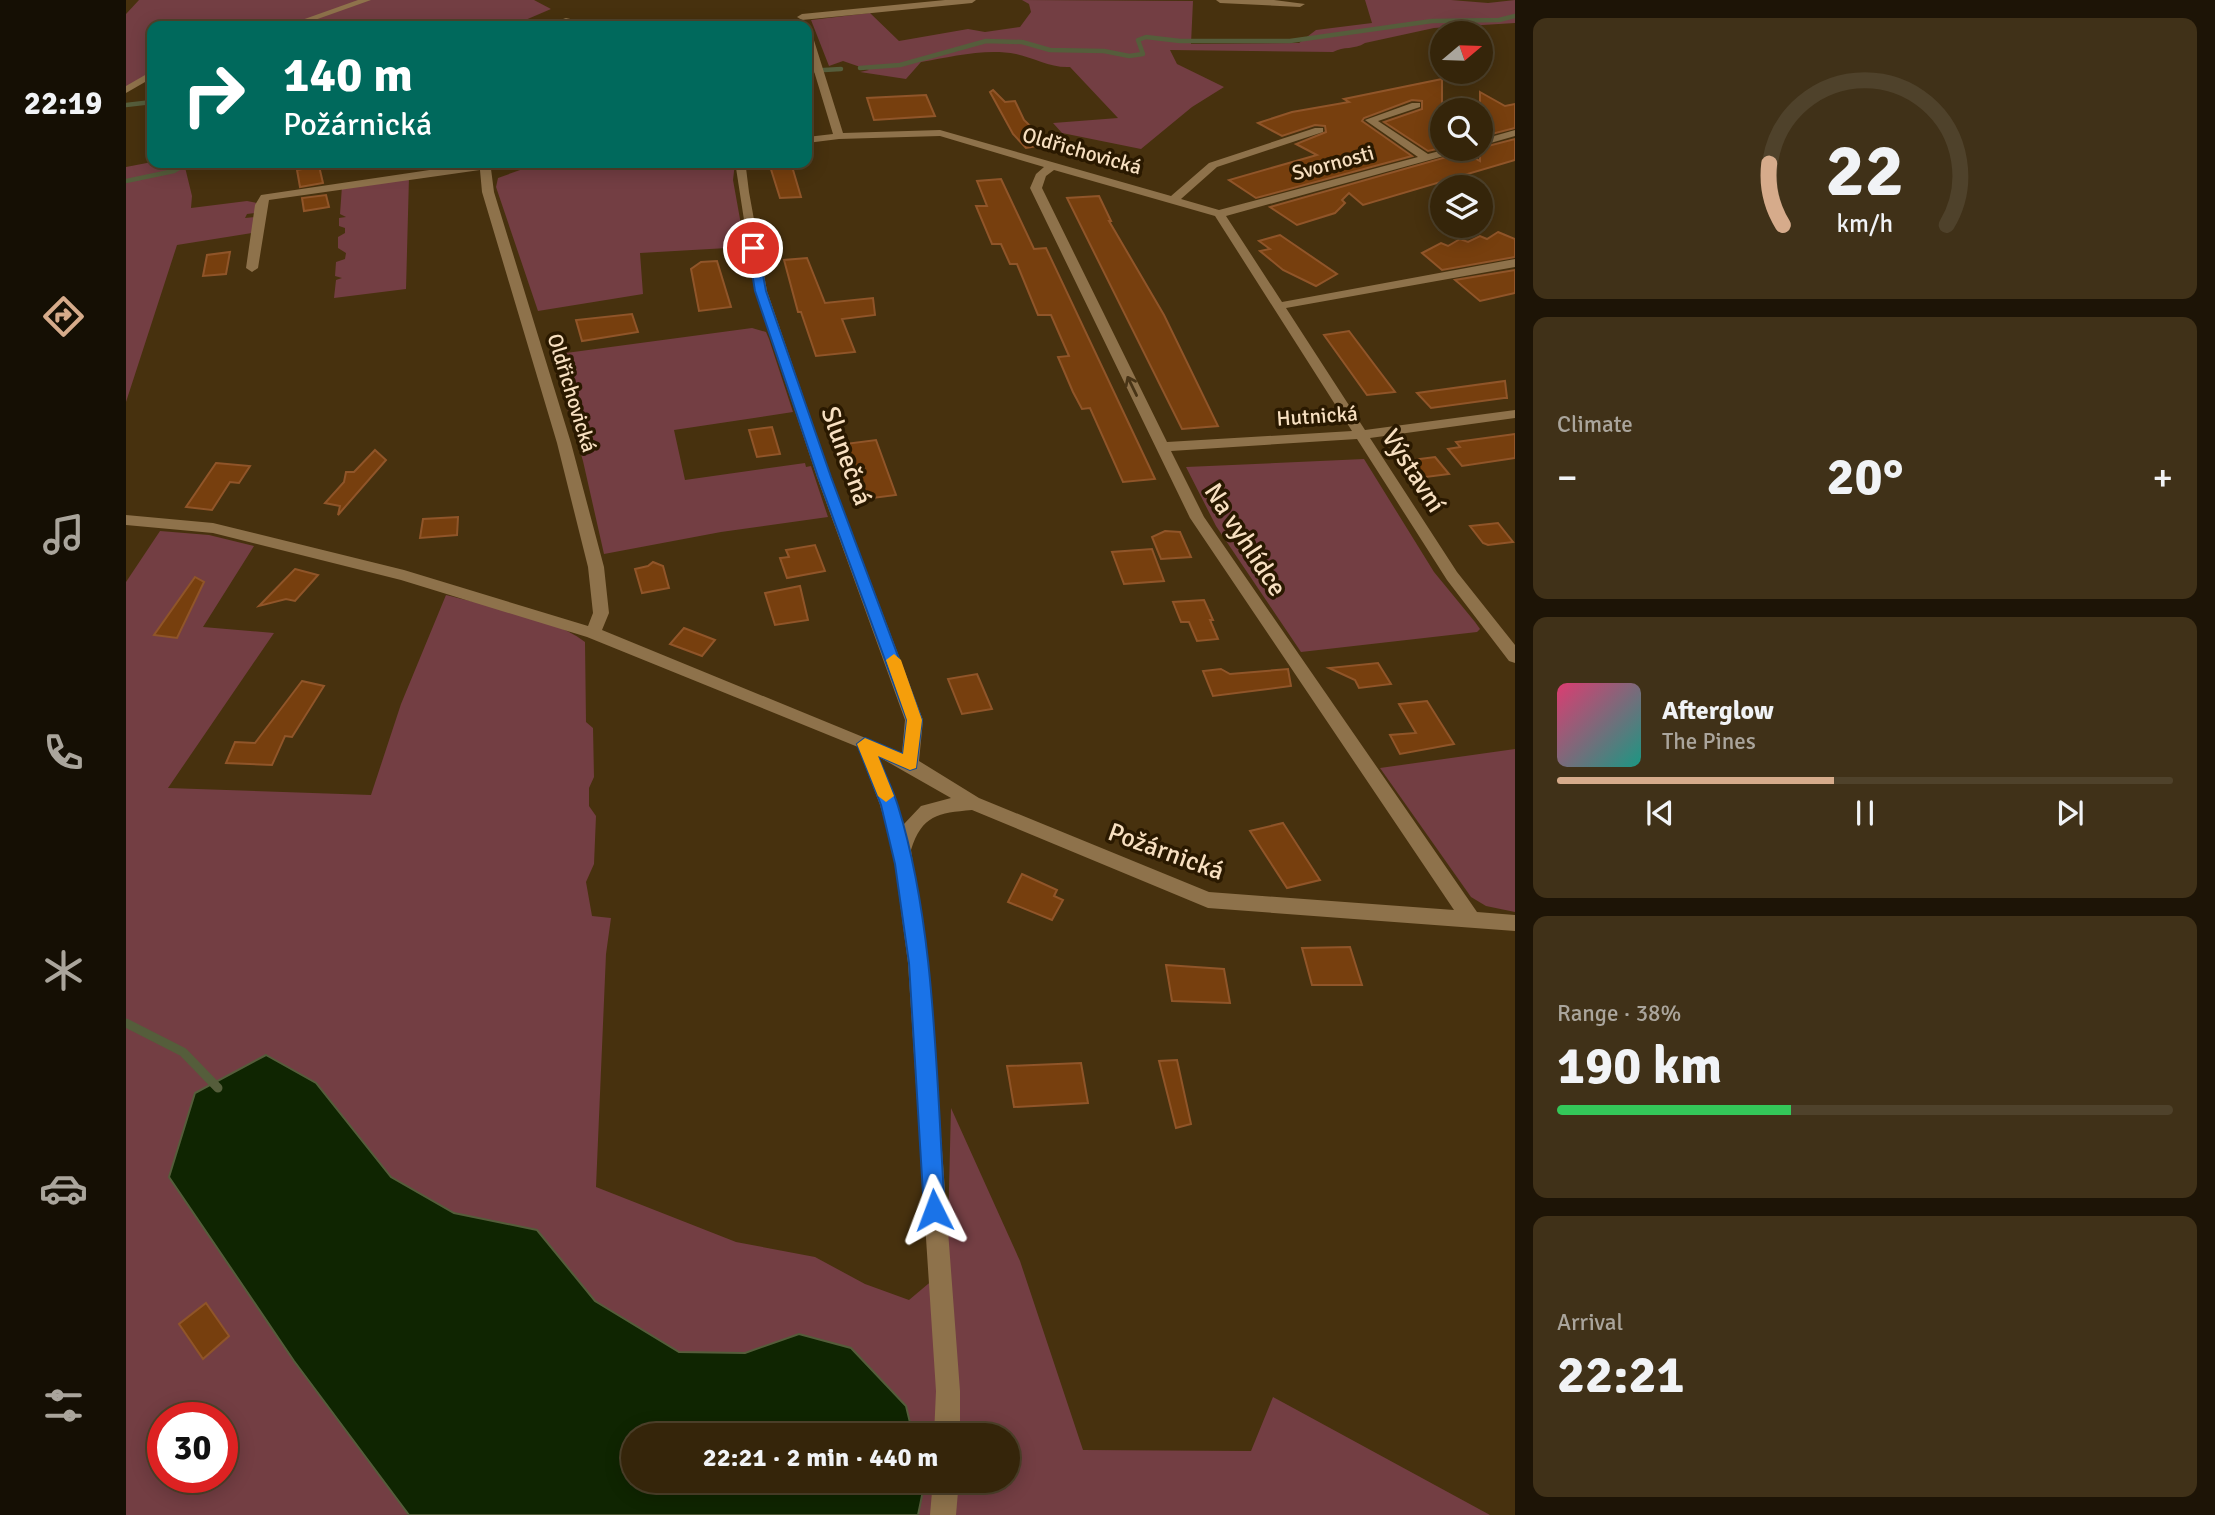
<!DOCTYPE html>
<meta charset="utf-8">
<style>
:root{--surface:#35250a;--page:#403118;--text:#f1f3f6;--muted:#aaa59c;--line:#4f422b;--accent:#d6ab8b}
body{margin:0;font-family:Signika,sans-serif;background:var(--page);color:var(--text);height:100vh;display:flex;flex-direction:column;font-size:26px;white-space:nowrap}
*{box-sizing:border-box;margin:0}
p{font-size:23px;color:var(--muted)}
.icon{flex:none;width:38px;height:38px;fill:none;stroke:currentColor;stroke-width:2;stroke-linecap:round;stroke-linejoin:round}
.map{position:relative;flex:1;overflow:hidden}
.side{display:flex;flex-direction:column;gap:18px;padding:18px;background:#1d1406;width:700px}
.side>*{flex:none}
.top-card{position:absolute;left:21px;top:21px;width:665px;height:147px;border-radius:14px;box-shadow:0 4px 18px #0003,0 0 0 2px var(--line);background:#00695c;color:#fff;overflow:hidden}
.needle{width:46px;rotate:71deg}
.tools{position:absolute;left:1304px;top:21px;display:grid;gap:14px}
.tools a{display:grid;place-items:center;width:63px;height:63px;border-radius:50%;background:var(--surface);box-shadow:0 4px 18px #0003,0 0 0 2px var(--line);font-size:35px}
.speed{position:absolute;left:21px;top:1402px;display:flex;gap:14px;font-size:35px;font-weight:700;text-align:center}
.speed>*{display:grid;place-content:center;width:91px;height:91px;border-radius:50%;background:var(--surface);box-shadow:0 4px 18px #0003,0 0 0 2px var(--line);line-height:1}
.speed .limit{border:10px solid #d22;background:#fff;color:#111}
.pin{position:absolute;display:grid;place-items:center;width:60px;height:60px;color:#fff;margin:-30px;border:4px solid #fff;border-radius:50%;box-shadow:0 2px 7px #0007}
.me{position:absolute;width:77px;margin:-38px;rotate:357deg;stroke-linejoin:round;filter:drop-shadow(0 0 5px #0008)}
.turn{display:flex;align-items:center;gap:24px;height:147px;padding:0 21px;font-size:32px}
.turn .icon{width:91px;height:91px;stroke-width:2.5}
.turn b{display:block;font-size:49px;line-height:60px}
.big{font-size:52px;font-weight:700;line-height:1.1}
.side .widget{flex:1;display:flex;flex-direction:column;justify-content:center;gap:10px;min-width:0;padding:0 24px;border-radius:14px;background:var(--page)}
.side .dial{align-items:center;gap:0}
.dial svg{height:182px;overflow:visible;fill:none;stroke:var(--line);stroke-width:7;stroke-linecap:round;text-anchor:middle}
.dial text{fill:var(--text);stroke:none}
.song{display:flex;align-items:center;gap:21px}
.cover{width:84px;height:84px;border-radius:10px;background:linear-gradient(135deg,hsl(340 70% 55%),hsl(170 70% 35%))}
.played{height:7px;border-radius:4px;background:linear-gradient(90deg,var(--accent) 45%,var(--line) 45%)}
.keys{display:flex;justify-content:space-around;direction:ltr}
.heat{display:flex;justify-content:space-between;align-items:center;font-size:38px;direction:ltr}
.charge{height:10px;border-radius:5px;background:linear-gradient(90deg,#34c759 38%,var(--line) 0)}
.trip{position:absolute;left:495px;top:1423px;width:399px;height:70px;border-radius:35px;background:var(--surface);box-shadow:0 4px 18px #0003,0 0 0 2px var(--line);font-weight:700;line-height:70px;text-align:center}
main{display:flex;flex:1;min-height:0}
.dock{display:flex;flex-direction:column;width:126px;justify-content:space-around;align-items:center;background:#150f04;color:var(--muted)}
.dock .icon{width:49px;height:49px}
.dock .selected{color:var(--accent)}
.dock b{font-size:32px;color:var(--text)}
.map>svg:first-child{display:block}
.green{fill:#733e43;fill-rule:evenodd}
.water{fill:#0f2501;stroke:#555d3b;stroke-width:2}
.lines{fill:none;stroke-linecap:round;stroke-linejoin:round}
.stream-far1{stroke:#555d3b;stroke-width:4.5}
.stream{stroke:#555d3b;stroke-width:9}
.building{fill:#773f0e;stroke:#905529;stroke-width:2}
.minor{fill:#8e724b;fill-rule:evenodd}
.oneway{stroke:#483416}
.route{fill:#1a73e8;stroke:#114b97;stroke-width:2}
.slow{fill:#f59e0b}
.labels{text-anchor:middle;dominant-baseline:central;stroke-width:7;stroke-linejoin:round;paint-order:stroke}
.far-street-label{font-size:21px;fill:#f8e0c1;stroke:#2a1900}
.street-label{font-size:26px;fill:#f8e0c1;stroke:#2a1900}
</style>
<main>
<nav class="dock">
<b>22:19</b>
<svg class="icon selected" aria-label="directions" viewBox="0 0 24 24"><path d="M12 3l9 9-9 9-9-9zM9 14v-3h6M13 9l2 2-2 2"/></svg>
<svg class="icon" aria-label="music" viewBox="0 0 24 24"><path d="M9 18V5l10-2v13"/><circle cx="6" cy="18" r="3"/><circle cx="16" cy="16" r="3"/></svg>
<svg class="icon" aria-label="phone" viewBox="0 0 24 24"><path d="M5 4h4l2 5-3 2q2 4 5 5l2-3 5 2v4C11 20 4 13 5 4z"/></svg>
<svg class="icon" aria-label="climate" viewBox="0 0 24 24"><path d="M12 3v18M4 7l16 10M4 17L20 7"/></svg>
<svg class="icon" aria-label="car" viewBox="0 0 24 24"><path d="M5 17H2v-5l4-1 3-4h7l3 4 3 1v5h-3M9 17h6M6 11h13"/><circle cx="7" cy="17" r="2"/><circle cx="17" cy="17" r="2"/></svg>
<svg class="icon" aria-label="filters" viewBox="0 0 24 24"><path d="M4 7h16M4 17h16"/><circle cx="9" cy="7" r="2"/><circle cx="15" cy="17" r="2"/></svg>
</nav>
<div class="map">
<svg width="1389" height="1515" viewBox="0 0 1389 1515">
<rect width="100%" height="100%" fill="#47310e"/>
<!-- green -->
<g class="green">
<polygon points="13,0 408,0 425,9 390,24 395,26 26,26 26,72 0,87 0,14"/>
<path d="M896,0L1067,1L1065,44L1173,43L1190,30L1246,23L1239,0H1325L1362,3L1389,0V23L1308,28L1239,43C1228,50 1218,46 1207,52L1044,50L1051,64L1098,87L1066,107L1015,149L936,133L927,123L992,118L944,67C924,68 909,58 890,54C859,48 825,57 795,62L780,79L734,72L743,70L717,61L703,66L685,20L744,13L773,41L842,29L859,32L894,27L905,12L903,4Z"/>
<polygon points="26,162 58,163 66,196 65,208 121,201 131,203 129,213 121,214 119,218 129,217 126,233 51,245 0,402 0,167"/>
<polygon points="500,163 609,163 607,180 619,247 514,253 517,294 412,311 370,187 372,178 394,170"/>
<polygon points="283,177 280,289 208,298 210,280 216,278 209,276 210,262 219,259 220,253 212,248 212,237 219,233 219,228 213,226 213,218 220,217 214,214 216,186"/>
<polygon points="626,328 640,332 643,339 667,412 548,430 559,480 679,463 680,467 685,466 702,517 595,532 478,554 457,461 425,355"/>
<polygon points="1238,459 1308,572 1349,622 1354,629 1351,632 1175,652 1090,526 1060,467"/>
<path d="M34,531L83,535L128,546L77,627L148,633L42,788L245,795L275,704L320,595C362,606 424,616 459,642L460,722L467,728L468,777L463,788V806L470,816L468,864L460,882L466,916L485,918L480,954L470,1187L610,1242L689,1257L739,1284L783,1300L821,1268L825,1108L894,1261L957,1450L1125,1451L1147,1397L1364,1515H792L799,1481L882,1480V1435H787L780,1406L674,1334L619,1353L553,1352L469,1301L411,1230L328,1213L265,1177L190,1083L168,1361L283,1515H0V582ZM37,1418H96V1477H37Z"/>
<polygon points="1389,749 1389,912 1360,906 1345,897 1254,768"/>
</g>
<!-- water -->
<polygon class="water" points="140,1055 190,1083 265,1177 328,1213 411,1230 469,1301 553,1352 619,1353 673,1334 725,1348 780,1406 787,1435 508,1435 508,1480 799,1481 792,1515 283,1515 168,1361 43,1177 69,1093"/>
<g class="lines">
<!-- stream-far1 -->
<g class="stream-far1">
<polyline points="734,68 774,65 860,41 896,42 924,50 978,51 1003,56 1017,54 1012,40 1020,37 1054,41 1164,41 1306,21 1373,20 1389,16"/>
<polyline points="681,71 715,69"/>
<polyline points="0,105 26,102"/>
<polyline points="0,181 48,171 61,163"/>
</g>
<!-- stream -->
<polyline class="stream" points="0,1023 57,1052 92,1088"/>
</g>
<!-- building -->
<g class="building">
<polygon points="1316,79 1316,148 1302,151 1258,122 1296,109 1296,101 1286,100 1238,118 1236,121 1286,156 1130,198 1103,180 1191,155 1170,144 1200,132 1199,126 1189,125 1156,136 1132,123 1166,112 1223,102 1218,99"/>
<polygon points="867,90 879,102 889,101 898,120 923,144 900,148 887,134 864,92"/>
<polygon points="1354,92 1379,106 1389,104 1389,128 1354,137"/>
<polygon points="800,95 809,116 748,120 741,98"/>
<polygon points="1389,139 1389,160 1237,205 1223,193 1216,200 1219,203 1209,213 1171,225 1144,207 1338,152 1354,161 1354,148"/>
<polygon points="643,163 665,163 675,197 654,198"/>
<polygon points="193,166 197,183 174,187 171,170"/>
<polygon points="875,179 908,249 920,248 1029,479 997,482 964,408 956,409 947,392 932,357 943,356 925,315 912,315 891,264 884,264 875,244 866,244 850,206 861,206 851,181"/>
<polygon points="200,195 203,207 178,211 176,198"/>
<polygon points="973,196 985,221 983,221 1038,315 1092,426 1056,429 941,198"/>
<polygon points="1372,232 1389,239 1389,257 1316,270 1296,253 1315,243 1322,246 1334,239 1342,242 1354,236 1361,239"/>
<polygon points="1154,235 1211,274 1190,286 1157,270 1134,251 1144,249 1133,241"/>
<polygon points="104,252 100,274 77,276 81,255"/>
<polygon points="681,258 699,303 747,298 749,315 716,319 729,352 690,356 675,312 672,312 658,260"/>
<polygon points="591,261 605,307 573,311 565,269 575,262"/>
<polygon points="1389,270 1389,293 1354,301 1329,280"/>
<polygon points="506,314 512,332 456,341 450,320"/>
<polygon points="1223,331 1269,392 1241,395 1198,335"/>
<polygon points="1379,381 1381,398 1378,398 1305,408 1291,393"/>
<polygon points="646,427 654,454 631,457 623,430"/>
<polygon points="1389,434 1389,458 1336,466 1322,449 1334,447 1330,442"/>
<polygon points="750,440 770,495 739,499 719,444"/>
<polygon points="249,450 260,460 212,515 214,506 199,503 218,482 220,472 228,472"/>
<polygon points="1309,457 1323,474 1292,478 1278,461"/>
<polygon points="90,463 124,466 113,483 104,482 86,510 60,507"/>
<polygon points="332,517 331,535 294,538 297,519"/>
<polygon points="1372,523 1387,542 1362,545 1357,543 1344,526"/>
<polygon points="1039,531 1054,532 1065,557 1035,559 1026,537"/>
<polygon points="689,545 699,571 661,578 654,558 663,557 660,550"/>
<polygon points="1026,549 1038,581 998,584 986,552"/>
<polygon points="527,562 537,566 543,588 516,593 509,569 522,566"/>
<polygon points="169,569 192,575 169,601 160,599 133,606"/>
<polygon points="69,577 78,582 51,638 28,635"/>
<polygon points="674,586 682,620 649,625 639,593"/>
<polygon points="1078,600 1087,620 1084,620 1092,639 1071,641 1063,622 1055,622 1047,602"/>
<polygon points="558,628 589,640 576,656 544,644"/>
<polygon points="1252,663 1265,684 1233,688 1229,680 1203,668"/>
<polygon points="1095,669 1104,674 1162,669 1165,686 1087,696 1077,671"/>
<polygon points="851,674 866,709 836,714 822,679"/>
<polygon points="176,681 198,686 166,737 159,736 146,765 100,763 109,742 129,743"/>
<polygon points="1301,701 1328,744 1274,754 1264,735 1290,733 1273,704"/>
<polygon points="1157,823 1194,880 1161,888 1124,831"/>
<polygon points="896,874 931,890 928,896 937,900 926,920 882,902"/>
<polygon points="1224,947 1236,985 1186,985 1176,948"/>
<polygon points="1040,965 1098,969 1104,1003 1046,1001"/>
<polygon points="1051,1060 1065,1124 1050,1128 1033,1061"/>
<polygon points="955,1063 962,1103 888,1107 881,1066"/>
<polygon points="80,1303 103,1336 77,1359 53,1324"/>
</g>
<g class="lines">
<!-- minor -->
<g class="minor">
<polygon points="232,0 245,0 172,26 159,26"/>
<polygon points="819,0 850,0 846,3 676,20 671,17 676,14"/>
<polygon points="1090,0 1148,0 1179,4 1174,7 1094,3"/>
<polygon points="440,18 466,24 468,26 437,23 437,19"/>
<path d="M681,31L686,34L717,133L814,130L1045,196L1083,163L1189,128H1197V132L1091,167L1055,199L1093,210L1292,157L1239,120L1286,103H1294V107L1252,121L1302,154L1321,149H1337L1336,151L1100,216L1156,302L1389,259V267L1160,308L1239,430L1389,410V418L1244,438L1331,572L1389,645V663L1383,661L1321,580L1231,439L1045,451L1078,517L1351,912L1389,915V931L1082,908L846,810C812,813 796,815 785,850L802,963L834,1391V1435H808L810,1391L782,963L767,850L754,805L732,747L461,637L275,580L87,533L0,525V515L87,523L278,570L462,626L467,613L462,567L431,443L356,192L354,170L143,200L132,268L126,272L120,268L129,205L135,195L344,164L445,163L440,166L365,169L368,192L445,443L478,567L483,613L476,630L776,753L779,720L691,477L629,291L610,168L613,163H623L620,168L623,192L641,291L705,477L797,720L793,761L853,798L1083,892L1328,910L1064,518L904,188L910,174L918,167L814,136L713,139L681,143V137L707,134L681,48ZM928,170L1089,216L1226,431L1041,442L916,188L920,176ZM753,757L825,798L795,806L778,824Z"/>
<polygon points="26,71 26,78 0,93 0,86"/>
<polygon points="1389,130 1389,136 1354,146 1354,140"/>
<polygon points="807,1480 833,1480 830,1515 804,1515"/>
</g>
</g>
<!-- one-way arrows -->
<defs><path id="oneway-shaft" d="M-6 0H5M1.5-3L5.5 0L1.5 3" fill="none" stroke-width="1.6" stroke-linecap="round" stroke-linejoin="round" transform="scale(1.75)"/></defs>
<use class="oneway" href="#oneway-shaft" transform="translate(1006 386) rotate(-116)"/>
<!-- route -->
<path class="route" d="M627,245L632,248L640,291L705,477L796,720L790,768L784,770L752,756C758,773 767,789 772,806C810,928 810,1081 819,1210L816,1217L808,1220L801,1217L798,1210L783,963L769,864L755,805L731,744L739,738L777,754L781,720L692,477L629,291L622,248Z"/>
<!-- slow -->
<polygon class="slow" points="768,654 775,660 796,720 790,768 784,770 752,756 768,796 760,802 752,796 731,744 739,738 777,754 781,720 760,660"/>
<g class="labels">
<!-- far-street labels -->
<g class="far-street-label">
<text transform="translate(956 151) rotate(16)">Oldřichovická</text>
<text transform="translate(1207 163) rotate(-15)">Svornosti</text>
<text transform="translate(446 393) rotate(73)">Oldřichovická</text>
<text transform="translate(1191 416) rotate(-4)">Hutnická</text>
</g>
<!-- street labels -->
<g class="street-label">
<text transform="translate(720 456) rotate(70)">Slunečná</text>
<text transform="translate(1287 471) rotate(57)">Výstavní</text>
<text transform="translate(1119 540) rotate(57)">Na vyhlídce</text>
<text transform="translate(1040 852) rotate(20)">Požárnická</text>
</g>
</g>
</svg>
<div class="tools">
<a><svg class="needle" viewBox="-14 -14 28 28"><path d="M0-13l5 13h-10z" fill="#e53935"/><path d="M0 13l5-13h-10z" fill="#aaa59c"/></svg></a>
<a><svg class="icon" aria-label="search" viewBox="0 0 24 24"><circle cx="10" cy="10" r="6"/><path d="M15 15l6 6"/></svg></a>
<a><svg class="icon" aria-label="layers" viewBox="0 0 24 24"><path d="M12 4l9 5-9 5-9-5zM3 14l9 5 9-5"/></svg></a>
</div>
<div class="speed"><div class="limit">30</div></div>
<div class="pin" style="left:627px;top:248px;background:#d93025"><svg class="icon" aria-label="arrive" viewBox="0 0 24 24"><path d="M6 21V4h12l-3 4 3 4H6"/></svg></div>
<svg class="me" style="left:808px;top:1210px" viewBox="-20 -20 40 40"><path d="M0-17L14 15 0 8-14 15z" fill="#1a73e8" stroke="#fff" stroke-width="4"/></svg>
<div class="trip">22:21 · 2 min · 440 m</div>
<div class="top-card">
<div class="turn"><svg class="icon" aria-label="right" viewBox="0 0 24 24"><path d="M7 20v-9h11M14 6l5 5-5 5"/></svg><div><b>140 m</b>Požárnická</div></div>
</div>
</div>
<section class="side">
<div class="widget dial"><svg viewBox="0 0 100 80">
<path d="M14 69A42 42 0 1 1 86 69"/>
<path d="M14 69A42 42 0 0 1 8 42" stroke="#d6ab8b"/>
<text x="50" y="56" font-size="32" font-weight="700">22</text>
<text x="50" y="72" font-size="11">km/h</text>
</svg></div>
<div class="widget"><p>Climate</p>
<div class="heat"><a>−</a><b class="big">20°</b><a>+</a></div>
</div>
<div class="widget">
<div class="song"><i class="cover"></i><div><b>Afterglow</b><p>The Pines</p></div></div>
<div class="played"></div>
<div class="keys"><svg class="icon" aria-label="previous" viewBox="0 0 24 24"><path d="M18 5L8 12l10 7zM5 5v14"/></svg><svg class="icon" aria-label="pause" viewBox="0 0 24 24"><path d="M8 5v14M16 5v14"/></svg><svg class="icon" aria-label="next" viewBox="0 0 24 24"><path d="M6 5l10 7-10 7zM19 5v14"/></svg></div>
</div>
<div class="widget"><p>Range · 38%</p><b class="big">190 km</b><div class="charge"></div></div>
<div class="widget"><p>Arrival</p><b class="big">22:21</b></div>
</section>
</main>
